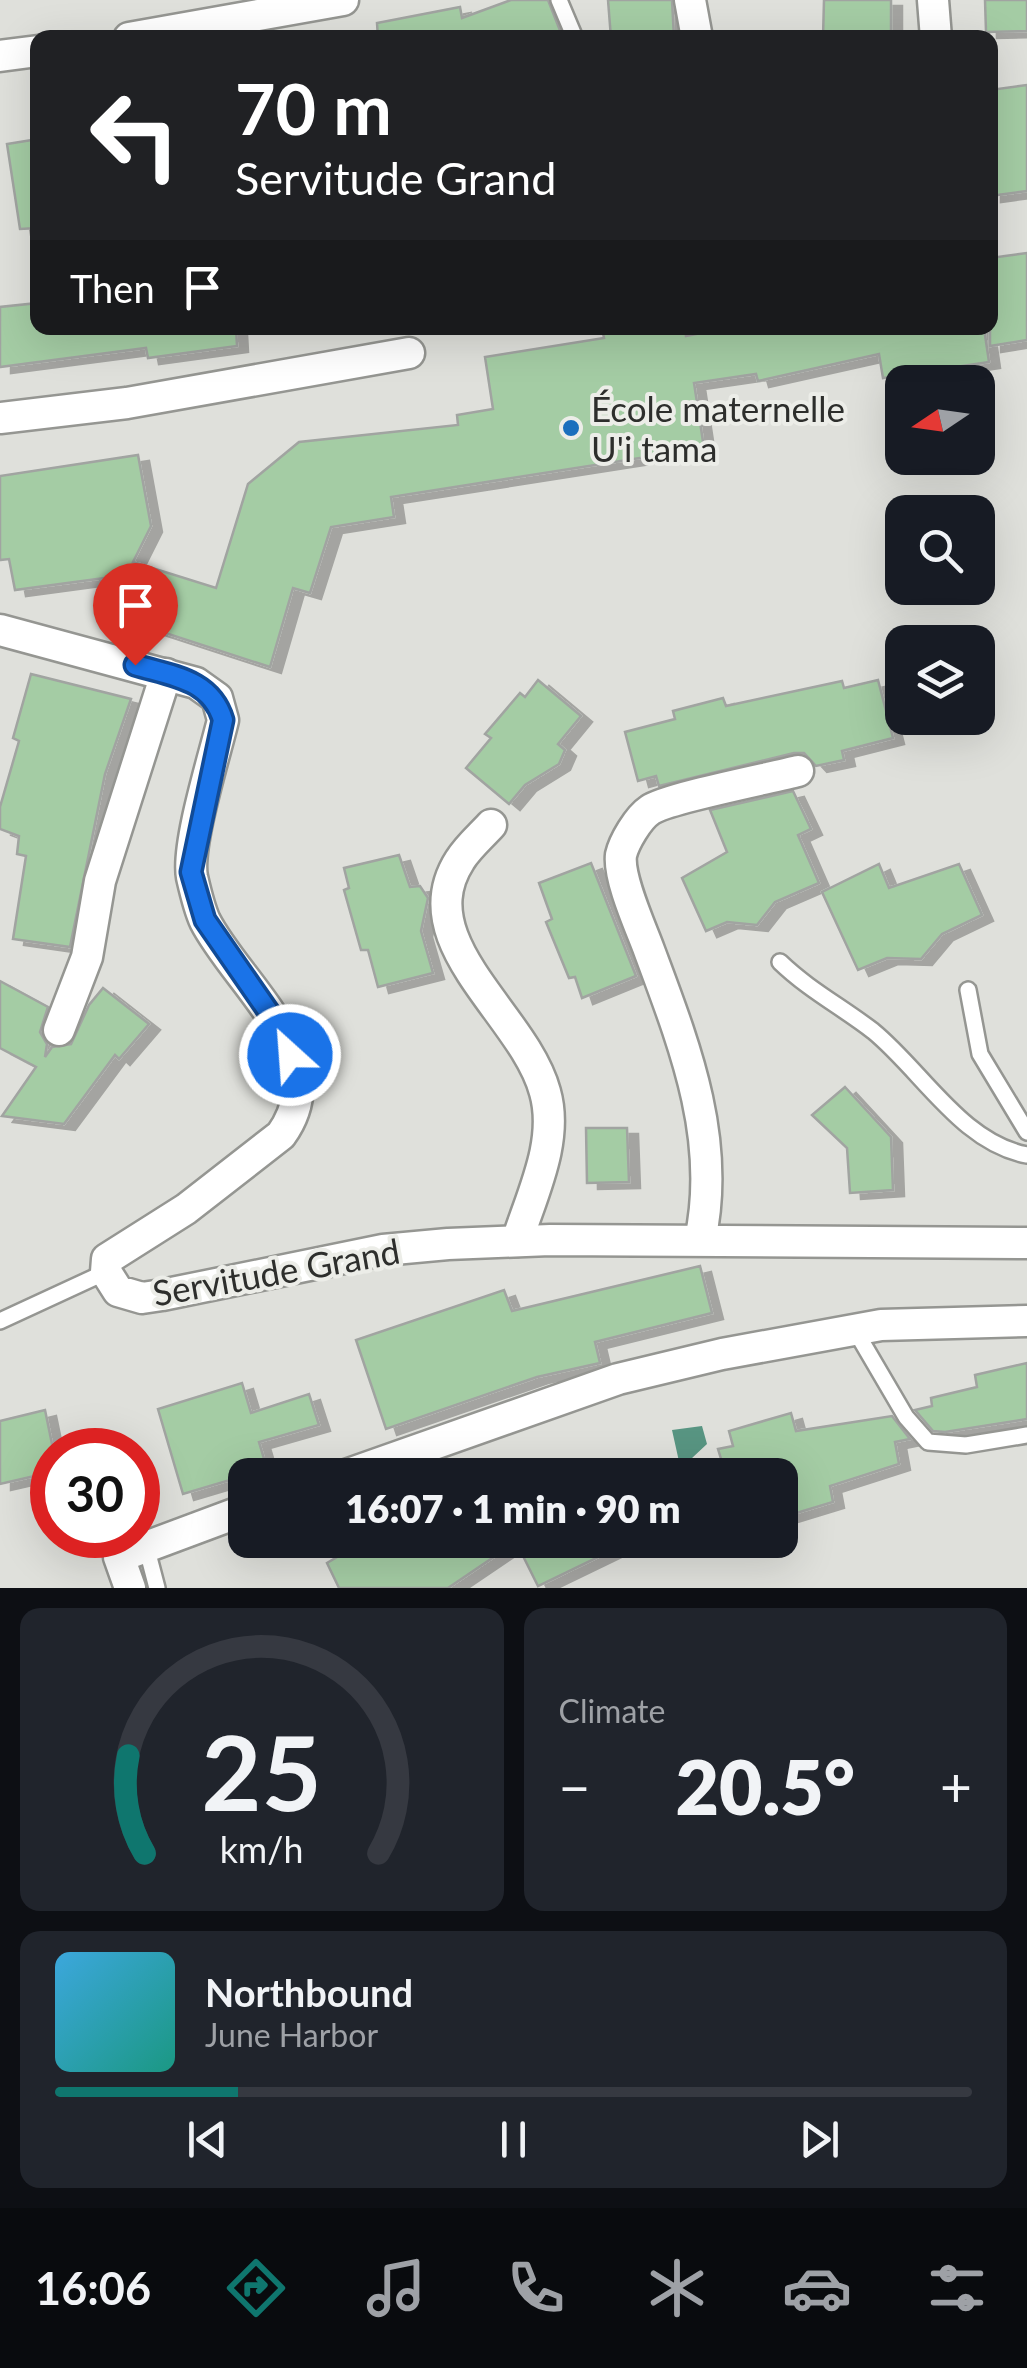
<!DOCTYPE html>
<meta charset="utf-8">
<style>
:root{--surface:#171b24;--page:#20242c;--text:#f1f3f6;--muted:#9ea1a6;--line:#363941;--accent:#0f766e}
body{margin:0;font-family:Lato,sans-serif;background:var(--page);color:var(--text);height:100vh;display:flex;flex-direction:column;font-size:38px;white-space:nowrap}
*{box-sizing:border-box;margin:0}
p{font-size:32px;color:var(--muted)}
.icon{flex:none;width:55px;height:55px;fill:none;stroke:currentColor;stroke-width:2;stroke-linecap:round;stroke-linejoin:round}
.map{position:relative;height:1588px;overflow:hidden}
.drawer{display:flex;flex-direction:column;gap:20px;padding:20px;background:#0d0f14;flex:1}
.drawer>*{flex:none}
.hud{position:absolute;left:30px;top:30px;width:968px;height:305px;border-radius:20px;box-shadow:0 10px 40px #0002;background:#202124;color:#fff;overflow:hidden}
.needle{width:65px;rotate:257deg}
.controls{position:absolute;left:885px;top:365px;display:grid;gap:20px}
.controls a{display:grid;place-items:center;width:110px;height:110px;border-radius:20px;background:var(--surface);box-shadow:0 10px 40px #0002;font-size:50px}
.speed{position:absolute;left:30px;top:1428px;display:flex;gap:20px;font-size:50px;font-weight:700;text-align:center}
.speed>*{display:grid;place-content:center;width:130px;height:130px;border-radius:50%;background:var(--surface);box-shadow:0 10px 40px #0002;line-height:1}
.speed .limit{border:15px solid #d22;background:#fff;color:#111}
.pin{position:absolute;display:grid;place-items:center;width:85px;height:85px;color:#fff;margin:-102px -42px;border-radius:50% 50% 50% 0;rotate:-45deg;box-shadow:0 0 10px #0007}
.pin .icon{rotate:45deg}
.me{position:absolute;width:110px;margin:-55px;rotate:334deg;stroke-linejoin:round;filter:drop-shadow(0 0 8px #0008)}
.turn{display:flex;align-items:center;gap:35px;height:210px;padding:0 40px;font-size:45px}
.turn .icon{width:130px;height:130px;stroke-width:2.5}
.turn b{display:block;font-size:70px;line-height:85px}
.then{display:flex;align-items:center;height:95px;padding:0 40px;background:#0003;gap:20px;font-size:38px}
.big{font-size:75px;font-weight:800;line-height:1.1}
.drawer .tile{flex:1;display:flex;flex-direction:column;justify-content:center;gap:15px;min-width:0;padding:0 35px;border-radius:20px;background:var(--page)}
.drawer .dial{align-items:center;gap:0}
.dial svg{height:260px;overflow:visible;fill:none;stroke:var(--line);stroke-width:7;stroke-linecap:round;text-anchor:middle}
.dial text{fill:var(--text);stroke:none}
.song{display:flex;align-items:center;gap:30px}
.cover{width:120px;height:120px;border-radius:15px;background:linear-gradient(135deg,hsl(200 70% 55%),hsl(170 70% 35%))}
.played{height:10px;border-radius:5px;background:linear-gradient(90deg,var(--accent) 20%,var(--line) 20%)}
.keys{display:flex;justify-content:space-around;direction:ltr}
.heat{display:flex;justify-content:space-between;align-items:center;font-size:55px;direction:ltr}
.drawer .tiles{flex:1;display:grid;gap:20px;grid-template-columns:1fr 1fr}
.tile:last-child{grid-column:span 2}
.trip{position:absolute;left:228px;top:1458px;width:570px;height:100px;border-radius:20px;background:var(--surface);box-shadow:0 10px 40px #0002;font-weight:800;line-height:100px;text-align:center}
.menu{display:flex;height:160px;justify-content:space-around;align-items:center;background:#090b0e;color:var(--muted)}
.menu .icon{width:70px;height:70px}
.menu .selected{color:var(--accent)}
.menu b{font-size:45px;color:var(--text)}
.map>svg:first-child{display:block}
.water{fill:#589582}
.building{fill:#a4cca4;stroke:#a1a4a1;stroke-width:2.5;filter:url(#shadow)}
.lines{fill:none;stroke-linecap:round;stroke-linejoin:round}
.lane-casing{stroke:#959692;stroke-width:20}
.street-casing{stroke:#959692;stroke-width:35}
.lane{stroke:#fff;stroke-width:15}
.street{stroke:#fff;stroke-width:30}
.route-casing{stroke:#114b97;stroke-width:25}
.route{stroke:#1a73e8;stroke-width:18}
.poi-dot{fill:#1a6fbd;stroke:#ecede8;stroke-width:4}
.labels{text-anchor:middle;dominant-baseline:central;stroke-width:8;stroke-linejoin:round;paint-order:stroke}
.poi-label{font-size:35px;fill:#2d2e2c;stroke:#ecede8;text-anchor:start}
.street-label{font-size:35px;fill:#2d2e2c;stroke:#ecede8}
</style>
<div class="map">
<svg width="1027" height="1588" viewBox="0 0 1027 1588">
<defs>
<filter id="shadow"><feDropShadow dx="11" dy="6" stdDeviation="0" flood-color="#0004"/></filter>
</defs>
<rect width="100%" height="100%" fill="#dfe0db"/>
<!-- water -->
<polygon class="water" points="702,1426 707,1444 692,1458 691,1475 682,1475 672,1430"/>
<!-- building -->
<g class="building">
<polygon points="511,0 548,0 563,38 378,38 377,23 460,7 462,18"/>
<polygon points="608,0 672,0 674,38 611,38"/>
<polygon points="824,0 891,0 891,38 823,38"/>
<polygon points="985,0 1027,0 1027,31 986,32"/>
<polygon points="1027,85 1027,191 990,196 990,90"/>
<polygon points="38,139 38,228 20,229 7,144"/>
<polygon points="1027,253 1027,340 990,346 990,258"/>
<polygon points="38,303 38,328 236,328 237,346 148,358 146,348 0,367 0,307"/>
<polygon points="602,328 685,328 686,336 727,328 984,328 989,362 883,378 879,354 758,381 756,374 694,383 704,448 391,497 394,517 331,527 310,593 293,588 270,667 101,612 112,577 15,590 9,559 0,560 0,476 138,455 151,526 133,562 216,588 248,484 299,442 458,425 457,415 493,409 485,357 604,338"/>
<polygon points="31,674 131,699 105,774 70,947 13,939 26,856 17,854 19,836 0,829 0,807 19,741 13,738"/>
<polygon points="538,680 581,716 558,744 565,750 559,764 525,785 509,804 466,768 491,738 485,734 520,693 525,697"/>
<polygon points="878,680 893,738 842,751 844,760 816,766 804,753 794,753 659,786 656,776 638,781 625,732 675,719 673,711 723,698 726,706 842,681 844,688"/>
<polygon points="793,791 811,829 798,835 819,883 775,902 757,925 727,922 706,931 682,878 727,852 710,810"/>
<polygon points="399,855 410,887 420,886 428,898 421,931 433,973 378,987 368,950 361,950 344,890 349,888 344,868"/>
<polygon points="591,863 636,976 582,998 575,977 569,978 546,922 552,919 539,883"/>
<polygon points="879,864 889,888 959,864 982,915 942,934 921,959 887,958 858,970 822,892"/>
<polygon points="0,981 48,1007 40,1032 47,1044 45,1057 52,1047 71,1044 89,1005 103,988 149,1024 119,1059 115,1055 64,1124 2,1116 36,1067 0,1048"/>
<polygon points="845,1087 891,1137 893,1190 850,1193 847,1148 812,1115"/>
<polygon points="586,1128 627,1128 629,1182 587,1183"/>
<polygon points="700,1266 712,1313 595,1342 600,1363 537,1377 386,1429 356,1340 504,1290 512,1311"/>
<polygon points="1027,1363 1027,1419 945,1432 933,1431 915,1410 932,1406 931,1398 977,1387 975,1375"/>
<polygon points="242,1383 251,1413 309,1394 319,1425 259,1442 267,1469 183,1494 158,1409"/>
<polygon points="45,1410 52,1444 52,1472 0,1484 0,1421"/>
<polygon points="791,1413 796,1431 892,1416 910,1439 895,1442 899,1464 830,1486 833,1502 780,1518 780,1474 726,1475 718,1449 733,1446 729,1431"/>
<polygon points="366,1540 633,1540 538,1586 516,1542 448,1588 339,1588 327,1563"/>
</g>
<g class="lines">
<defs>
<g id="lane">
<polyline points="559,0 575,38"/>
<path d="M780,962C809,990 842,1007 873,1031C922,1071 962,1143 1027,1155"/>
<polyline points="968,990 980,1054 1027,1132"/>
<polyline points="0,1321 106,1272"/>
<polyline points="855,1330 906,1417 928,1442 966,1445 1027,1435"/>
<polyline points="146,1546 157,1588"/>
</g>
<g id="street">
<polyline points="690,0 697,38"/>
<polyline points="933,0 936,38"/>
<polyline points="129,38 343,0"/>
<polyline points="0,56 38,51"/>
<polyline points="0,418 127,403 409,353"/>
<path d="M0,630L196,683L217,698L223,720C215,754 186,845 192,877C195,890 199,908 205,921C237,984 337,1058 281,1135L186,1209L107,1259L106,1272L118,1291L142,1298L162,1295L383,1250L448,1244L550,1240L1027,1243"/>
<path d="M491,825C481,836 468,847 460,860C407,942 524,1014 545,1092C559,1141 532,1194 517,1241"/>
<polyline points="59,1030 87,957 100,881 166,674"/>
<path d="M700,1240C722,1139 684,1044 649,950C641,928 618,878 621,855C624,842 638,818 650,810C667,798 771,778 798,771"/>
<polyline points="346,1475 618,1379 722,1354 881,1325 1027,1321"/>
<polyline points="130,1588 119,1557 245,1510"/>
</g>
</defs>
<!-- lane casing -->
<use href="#lane" class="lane-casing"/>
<!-- street casing -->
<use href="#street" class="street-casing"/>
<!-- lane -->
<use href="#lane" class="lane"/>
<!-- street -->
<use href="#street" class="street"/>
</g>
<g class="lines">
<defs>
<path id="route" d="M135,665C172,676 211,679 223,720L191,872L205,920L284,1034L290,1055"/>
</defs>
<!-- route casing -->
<use href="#route" class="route-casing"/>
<!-- route -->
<use href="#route" class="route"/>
</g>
<!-- markers -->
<circle class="poi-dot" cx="571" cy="428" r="10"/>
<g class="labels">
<!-- poi labels -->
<g class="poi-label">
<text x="591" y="408">École maternelle<tspan x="591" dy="40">U'i tama</tspan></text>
</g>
<!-- street labels -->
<g class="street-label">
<text transform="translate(276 1271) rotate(-10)">Servitude Grand</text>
</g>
</g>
</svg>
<div class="controls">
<a><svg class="needle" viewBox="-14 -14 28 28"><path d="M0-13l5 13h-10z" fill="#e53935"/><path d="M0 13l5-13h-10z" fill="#9ea1a6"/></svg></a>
<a><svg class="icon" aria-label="search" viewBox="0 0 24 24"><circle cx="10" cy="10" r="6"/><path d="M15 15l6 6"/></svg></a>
<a><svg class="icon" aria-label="layers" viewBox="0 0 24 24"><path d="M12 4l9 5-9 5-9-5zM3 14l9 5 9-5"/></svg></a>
</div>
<div class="speed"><div class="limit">30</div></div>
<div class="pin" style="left:135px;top:665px;background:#d93025"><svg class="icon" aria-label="arrive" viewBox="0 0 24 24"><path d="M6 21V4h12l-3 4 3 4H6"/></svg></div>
<svg class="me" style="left:290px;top:1055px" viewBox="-20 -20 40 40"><circle r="17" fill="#1a73e8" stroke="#fff" stroke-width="3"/><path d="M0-11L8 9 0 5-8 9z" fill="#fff"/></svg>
<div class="trip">16:07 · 1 min · 90 m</div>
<div class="hud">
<div class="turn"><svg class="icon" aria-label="left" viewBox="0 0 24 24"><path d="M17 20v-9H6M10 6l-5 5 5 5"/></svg><div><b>70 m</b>Servitude Grand</div></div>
<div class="then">Then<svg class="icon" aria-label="arrive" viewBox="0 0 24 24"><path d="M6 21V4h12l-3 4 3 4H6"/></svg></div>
</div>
</div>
<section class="drawer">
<div class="tiles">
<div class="tile dial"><svg viewBox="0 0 100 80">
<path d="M14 69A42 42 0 1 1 86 69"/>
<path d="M14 69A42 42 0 0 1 9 39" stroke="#0f766e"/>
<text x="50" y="56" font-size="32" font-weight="700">25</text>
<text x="50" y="72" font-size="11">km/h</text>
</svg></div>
<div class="tile"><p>Climate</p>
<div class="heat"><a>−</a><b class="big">20.5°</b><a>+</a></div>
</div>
<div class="tile">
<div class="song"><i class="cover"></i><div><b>Northbound</b><p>June Harbor</p></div></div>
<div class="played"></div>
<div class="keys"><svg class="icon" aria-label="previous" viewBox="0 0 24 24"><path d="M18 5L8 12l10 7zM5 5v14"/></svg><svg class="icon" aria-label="pause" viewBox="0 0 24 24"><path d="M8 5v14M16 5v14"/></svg><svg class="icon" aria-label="next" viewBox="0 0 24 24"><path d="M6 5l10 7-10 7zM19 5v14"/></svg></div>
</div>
</div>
</section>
<nav class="menu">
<b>16:06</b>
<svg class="icon selected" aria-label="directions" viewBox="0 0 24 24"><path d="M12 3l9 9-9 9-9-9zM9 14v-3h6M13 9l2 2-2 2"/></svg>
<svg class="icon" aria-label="music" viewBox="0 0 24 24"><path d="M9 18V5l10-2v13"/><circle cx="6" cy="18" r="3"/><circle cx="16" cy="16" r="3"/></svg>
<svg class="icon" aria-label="phone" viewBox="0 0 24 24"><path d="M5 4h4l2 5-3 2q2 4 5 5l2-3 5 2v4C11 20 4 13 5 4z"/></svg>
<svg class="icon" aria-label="climate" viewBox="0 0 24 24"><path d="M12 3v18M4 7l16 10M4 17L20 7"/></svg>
<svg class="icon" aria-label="car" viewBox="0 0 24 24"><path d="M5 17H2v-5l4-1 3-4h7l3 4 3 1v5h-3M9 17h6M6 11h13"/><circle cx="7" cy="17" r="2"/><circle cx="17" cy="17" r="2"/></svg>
<svg class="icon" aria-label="filters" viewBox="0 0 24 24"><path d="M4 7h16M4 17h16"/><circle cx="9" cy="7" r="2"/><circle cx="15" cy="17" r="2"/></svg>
</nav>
